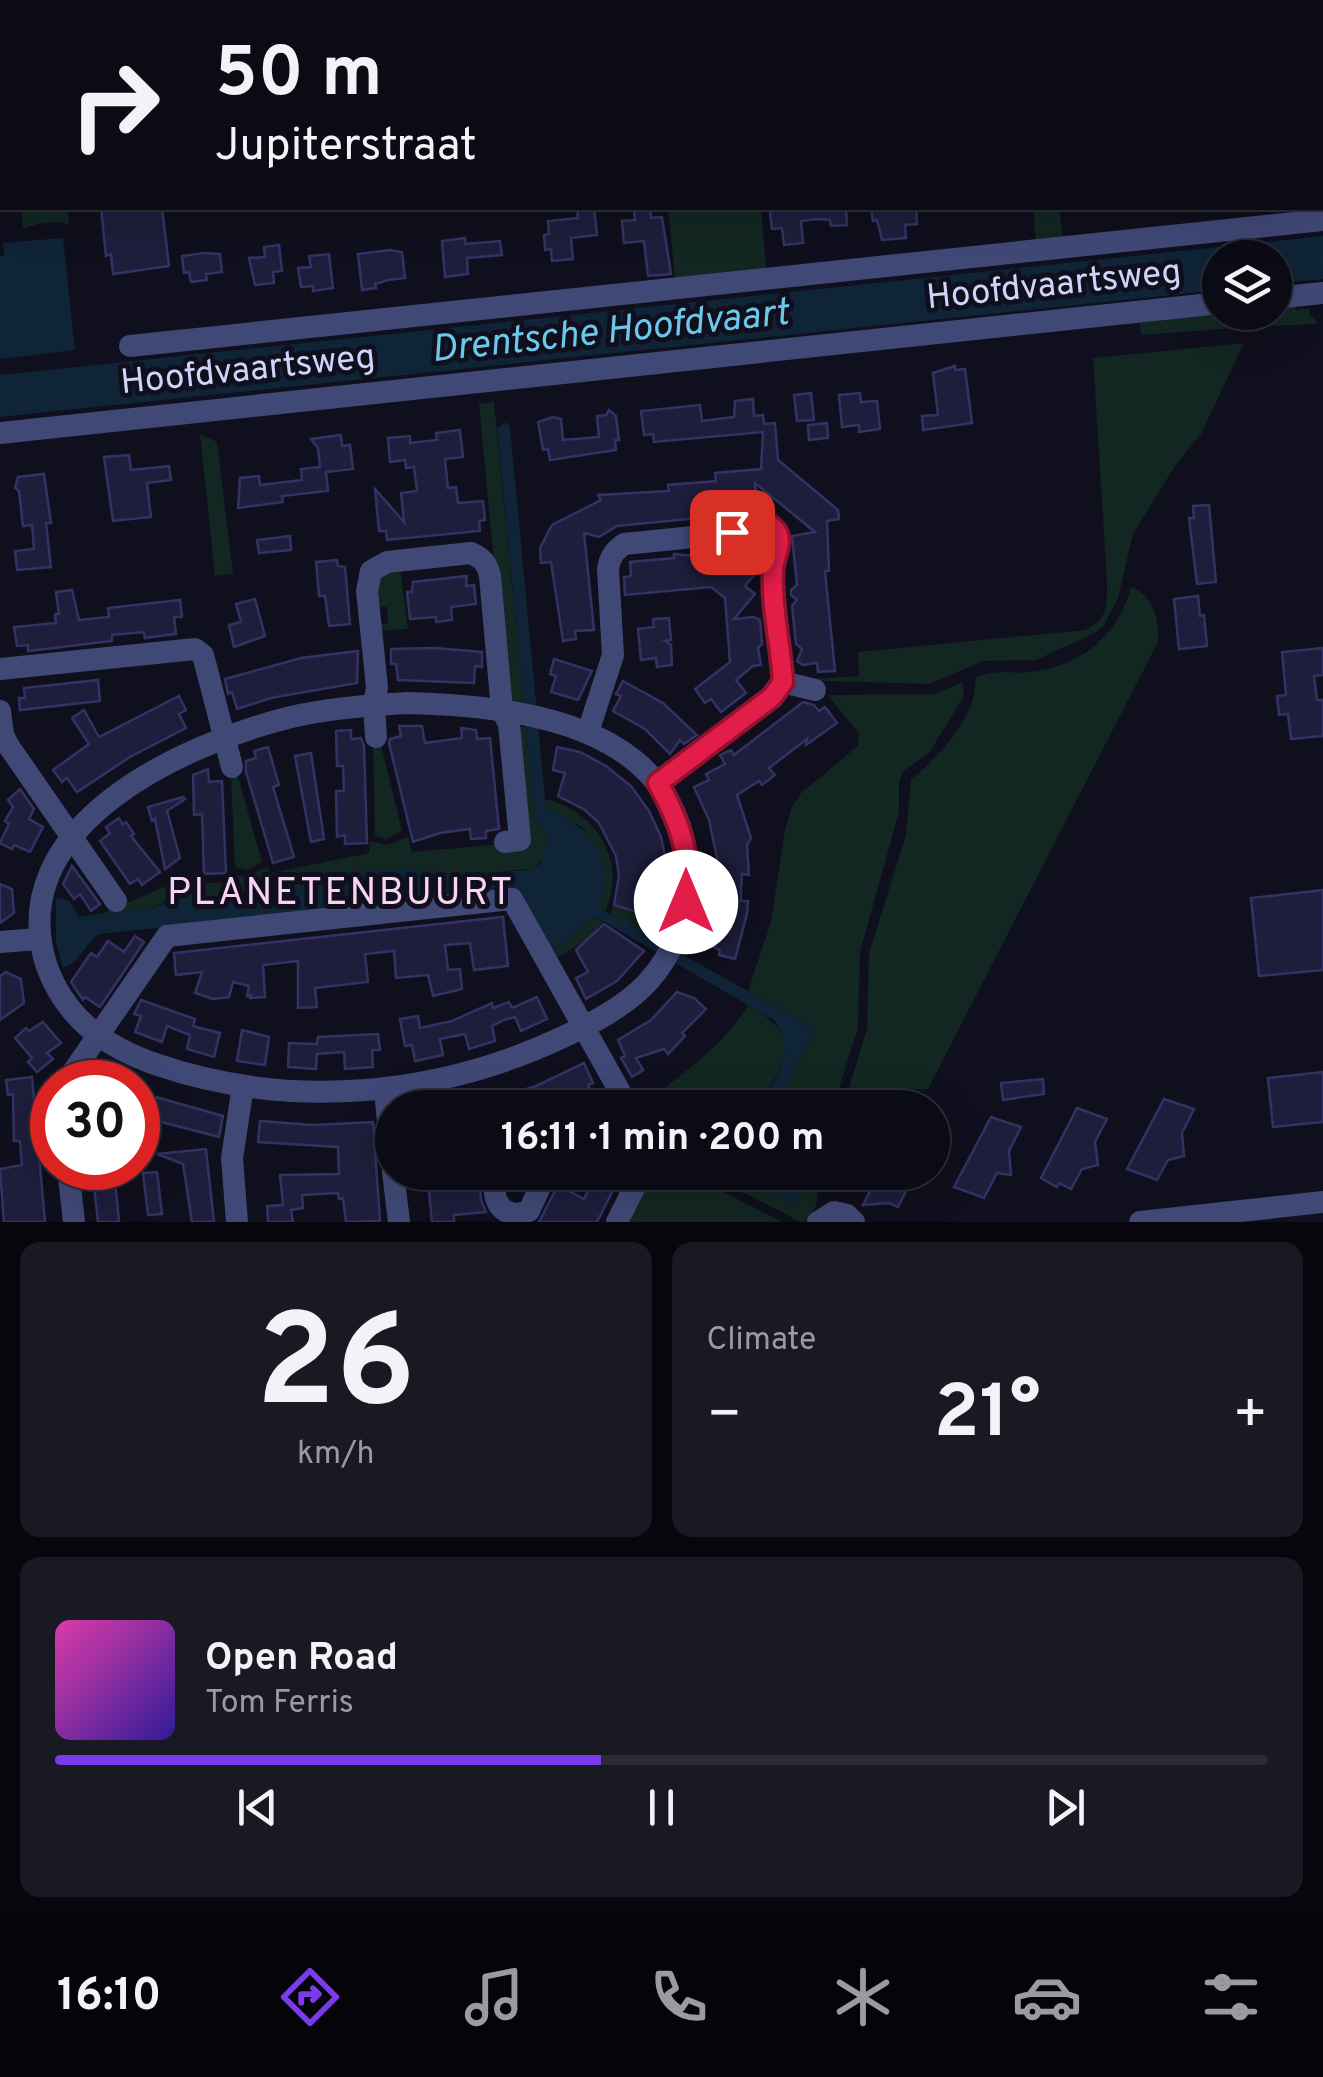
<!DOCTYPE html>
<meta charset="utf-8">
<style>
:root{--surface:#0b0b16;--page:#191923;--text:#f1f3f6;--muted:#9a9ba1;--line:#2b2b35;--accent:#7c3aed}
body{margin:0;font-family:Overpass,sans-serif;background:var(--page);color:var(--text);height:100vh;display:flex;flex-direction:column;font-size:38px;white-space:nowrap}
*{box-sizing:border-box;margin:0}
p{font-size:32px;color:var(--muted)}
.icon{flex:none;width:55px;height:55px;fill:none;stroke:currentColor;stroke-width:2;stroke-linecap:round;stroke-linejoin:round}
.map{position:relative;height:1222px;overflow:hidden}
.side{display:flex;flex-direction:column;gap:20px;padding:20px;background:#06060c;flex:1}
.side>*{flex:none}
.banner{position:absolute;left:0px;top:0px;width:1325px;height:210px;box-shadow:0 10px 40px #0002,0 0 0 2px var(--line);background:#0b0b16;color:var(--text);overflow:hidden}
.controls{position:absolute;left:1202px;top:240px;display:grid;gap:20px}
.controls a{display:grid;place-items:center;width:90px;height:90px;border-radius:50%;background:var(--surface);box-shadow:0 10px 40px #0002,0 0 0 2px var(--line);font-size:50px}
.speed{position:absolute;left:30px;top:1060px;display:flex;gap:20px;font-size:50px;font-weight:700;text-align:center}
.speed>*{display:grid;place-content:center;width:130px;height:130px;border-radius:50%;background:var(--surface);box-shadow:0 10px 40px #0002,0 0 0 2px var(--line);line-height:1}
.speed .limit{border:15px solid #d22;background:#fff;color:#111}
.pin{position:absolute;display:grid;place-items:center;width:85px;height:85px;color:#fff;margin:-42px;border-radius:20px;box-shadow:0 5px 15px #0006}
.me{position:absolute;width:110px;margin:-55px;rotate:0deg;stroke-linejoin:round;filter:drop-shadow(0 0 8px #0008)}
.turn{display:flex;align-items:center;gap:35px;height:210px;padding:0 50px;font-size:45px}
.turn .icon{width:130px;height:130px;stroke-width:2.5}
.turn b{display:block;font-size:70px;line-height:85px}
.big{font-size:75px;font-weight:700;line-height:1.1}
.side .card{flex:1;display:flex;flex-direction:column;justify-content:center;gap:15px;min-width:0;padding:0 35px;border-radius:20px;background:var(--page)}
.side .dial{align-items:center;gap:0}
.dial b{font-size:130px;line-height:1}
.song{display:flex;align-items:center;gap:30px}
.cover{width:120px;height:120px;border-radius:15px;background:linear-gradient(135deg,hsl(320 70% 55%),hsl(250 70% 35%))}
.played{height:10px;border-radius:5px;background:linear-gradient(90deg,var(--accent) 45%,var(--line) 45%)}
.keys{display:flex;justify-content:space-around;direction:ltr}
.heat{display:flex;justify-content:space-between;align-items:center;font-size:55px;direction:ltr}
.side .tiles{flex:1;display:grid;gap:20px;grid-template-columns:1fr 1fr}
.card:last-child{grid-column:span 2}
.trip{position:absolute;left:375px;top:1090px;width:575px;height:100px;border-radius:50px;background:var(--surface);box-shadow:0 10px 40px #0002,0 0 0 2px var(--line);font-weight:700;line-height:100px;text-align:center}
.menu{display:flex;height:160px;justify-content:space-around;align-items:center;background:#040409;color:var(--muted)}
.menu .icon{width:70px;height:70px}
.menu .current{color:var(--accent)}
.menu b{font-size:45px;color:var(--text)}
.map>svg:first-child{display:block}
.green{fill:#122622}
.water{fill:#0f2436}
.building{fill:#1e1d3b;stroke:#333264;stroke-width:2.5}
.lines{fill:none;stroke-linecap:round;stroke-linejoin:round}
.minor{stroke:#404876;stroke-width:22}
.route-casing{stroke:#92132f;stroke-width:25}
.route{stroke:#e11d48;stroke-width:18}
.labels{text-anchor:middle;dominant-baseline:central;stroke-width:10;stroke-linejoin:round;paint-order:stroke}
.street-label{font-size:35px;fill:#d1d4f9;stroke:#0f0f1d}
.water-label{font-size:38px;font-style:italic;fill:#6cc8eb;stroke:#0f0f1d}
.neighbourhood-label{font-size:38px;letter-spacing:2.5px;fill:#f9d3f2;stroke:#0f0f1d}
</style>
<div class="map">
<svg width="1323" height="1222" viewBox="0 0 1323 1222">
<rect width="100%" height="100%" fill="#0f0f1d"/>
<!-- green -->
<g class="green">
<polygon points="897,0 1146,0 1146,2 898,2"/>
<path d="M21,208H68L69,225C53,219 39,223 23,229Z"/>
<polygon points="668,208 761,208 766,270 675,280"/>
<polygon points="1033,208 1059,208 1063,239 1036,241"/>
<polygon points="1295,303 1296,310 1309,308 1310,317 1315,317 1316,324 1262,326 1256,321 1255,313 1275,312 1275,305"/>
<polygon points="1220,312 1247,313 1249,327 1141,335 1140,323"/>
<path d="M1244,343L1201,434L1175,466L1133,534L1118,598L1103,627L1093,634L1036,660L984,661L929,684L796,680L859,676L858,652L1085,630C1108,620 1107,605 1107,581L1093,358Z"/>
<polygon points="494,402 524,706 512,705 506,689 479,404"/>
<polygon points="200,434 217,442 233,574 215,576"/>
<polygon points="400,568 408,629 378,631 378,625 388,623 387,607 376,607 378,576"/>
<path d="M1131,587C1154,596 1159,619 1158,642L928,1089L871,1090L861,1107H843L867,1029L869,953L906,835L911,779C937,760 979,713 975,678C993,669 1009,674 1029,672C1080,667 1118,636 1131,587Z"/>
<polygon points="963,682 964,696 929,753 903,771 899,782 899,812 860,952 858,1028 833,1107 776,1107 815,1029 748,991 771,922 785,830 792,807 801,793 859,745 858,732 827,695 935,694"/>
<polygon points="515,727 526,727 535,820 547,833 550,844 546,856 533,868 465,876 405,868 364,870 338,875 272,898 172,900 148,909 79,917 106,912 180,880 182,885 228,882 228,873 245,877 267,867 271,873 369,853 370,841 387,845 408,837 412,852 502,844 525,847"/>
<polygon points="380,741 402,831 387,839 375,836 373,742"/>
<polygon points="237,773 262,862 248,870 235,867 231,775"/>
<path d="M545,799C595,809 629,863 605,911L600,907L603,863L582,827L547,810Z"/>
<polygon points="614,905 675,925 663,946 610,914"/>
<polygon points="596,917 603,922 588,939 555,959 551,951"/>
<path d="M749,1004C806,1041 786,1059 757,1107H654L649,1100C686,1071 725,1044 749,1004Z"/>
<polygon points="651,1172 686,1173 782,1222 626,1222"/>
<polygon points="706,1173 734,1173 794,1204 810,1177 810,1173 821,1173 815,1209 806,1221 801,1222"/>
</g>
<!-- water -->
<g class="water">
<polygon points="1323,236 1323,279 1275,284 1275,258 1220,258 1220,290 0,417 0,375"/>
<polygon points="63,238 75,350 0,359 0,256 4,256 3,243"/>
<path d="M507,422L510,427L546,808C577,823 604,839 604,878C603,890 600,899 603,910L815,1029L776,1107H757C776,1075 798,1057 774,1020L596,917L551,951L516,891L99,934C83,945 83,960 63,968L56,943V898L69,900L79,917L148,909L195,895L240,899L272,898L338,875L364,870L405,868L465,876L526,870L540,864L550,844L546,833L535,820L497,428Z"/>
<polygon points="734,1173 810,1173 811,1177 794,1204"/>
</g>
<!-- building -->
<g class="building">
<polygon points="101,208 162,208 169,266 113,274 111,254 106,256"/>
<polygon points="577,208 594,208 597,235 571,238 573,259 552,261 551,249 545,250 544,235 549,234 548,221 578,218"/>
<polygon points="650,208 651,218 662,217 671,274 648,276 644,241 624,243 622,221 635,220 634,210"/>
<polygon points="773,208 846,208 847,225 831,226 830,220 817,219 801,221 803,243 784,245 782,228 772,229 770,212 774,211"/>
<polygon points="871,208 916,208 917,224 905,225 906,238 882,240 877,220 873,221"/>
<polygon points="465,238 465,244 500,241 502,255 467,258 468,274 445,277 442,241"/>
<polygon points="279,245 282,271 273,272 274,283 255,285 249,258 265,257 264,247"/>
<polygon points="390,250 402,252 405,278 388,280 375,284 376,288 362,290 358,254"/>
<polygon points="204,253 220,254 222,272 206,274 207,280 191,282 189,272 184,273 182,256"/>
<polygon points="329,254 333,288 313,291 313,286 301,287 298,268 311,267 309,256"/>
<polygon points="955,366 955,370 965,369 972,423 923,430 922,416 938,415 933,373"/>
<polygon points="811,393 814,420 797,421 794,395"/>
<polygon points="860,393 861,402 877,401 880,429 859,432 859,425 842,427 839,395"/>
<polygon points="753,399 754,416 763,415 764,424 775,423 778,460 838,510 839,519 827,521 829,571 825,571 835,671 818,672 817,663 803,665 797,661 802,649 796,644 792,606 797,600 791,595 791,590 797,585 792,536 815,532 755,483 757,505 709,510 710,517 617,526 599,537 584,533 594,630 575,631 576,639 563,641 551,562 541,563 540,548 552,525 601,500 598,495 669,491 668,485 716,481 715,473 761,469 763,432 654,442 653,434 644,435 641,411 700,405 702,421 734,417 735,401"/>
<polygon points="609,410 616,416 619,440 615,440 616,450 550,460 548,449 543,450 538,422 553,417 561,419 563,440 599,437 597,416 606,415"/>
<polygon points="827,423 828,438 809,440 808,425"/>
<polygon points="460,430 463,457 445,459 448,488 456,487 458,503 483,501 485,520 479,521 480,531 387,540 386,531 379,531 375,489 404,522 401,493 417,491 414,467 406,468 405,460 390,462 388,438 410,436 410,443 437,440 436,433"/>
<polygon points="341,435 342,446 350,445 353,469 326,472 328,491 282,496 283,502 238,508 240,478 259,476 260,485 302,480 301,469 320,467 318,448 311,439"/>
<polygon points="129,455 131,470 169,466 171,480 147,483 151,517 113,521 104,457"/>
<polygon points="44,474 51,523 46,523 51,567 17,570 15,551 34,549 32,525 23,526 19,491 15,488 18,477"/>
<polygon points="1209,505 1216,582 1197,584 1189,518 1194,518 1193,506"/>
<polygon points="290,536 291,550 259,553 257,540"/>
<polygon points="674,554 696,556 696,562 721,566 730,555 754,575 745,586 755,594 734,619 754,617 760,620 762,644 758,648 761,665 753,666 736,680 746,693 721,712 711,699 705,703 695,689 730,662 725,598 711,587 625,595 624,577 631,576 630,562 674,558"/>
<polygon points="337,560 338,566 345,567 350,624 329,626 325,596 319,596 316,562"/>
<polygon points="467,576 466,586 474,585 476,604 451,607 452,620 436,622 436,617 410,619 407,592 412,592 413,582"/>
<polygon points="72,590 79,620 109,617 108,608 180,600 182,617 174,617 176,634 145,638 144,632 112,635 112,641 28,651 28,645 17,646 14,627 56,623 55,614 59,614 56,592"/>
<polygon points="1198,596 1200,616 1204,615 1207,646 1179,649 1174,599"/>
<polygon points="255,599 265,636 234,647 229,625 241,622 236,604"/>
<polygon points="669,618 671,640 665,641 671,645 672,665 657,667 656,658 641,660 638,629 654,627 653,619"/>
<polygon points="435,648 482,652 482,667 475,666 474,683 398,680 396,664 391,664 391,649"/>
<polygon points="1323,648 1323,675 1314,676 1317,700 1323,700 1323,736 1291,739 1288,714 1279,715 1277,696 1286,695 1282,652"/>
<polygon points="358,651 357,683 271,698 237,709 232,692 228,694 225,679 301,658"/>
<polygon points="554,659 592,671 578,700 551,692 556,676 550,674"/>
<polygon points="98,680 100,701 20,710 19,698 25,698 24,688"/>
<polygon points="623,681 663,703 697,735 684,744 680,740 670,754 645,729 613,711 621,696 616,694"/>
<polygon points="179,696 186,710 179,714 186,728 130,757 77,792 67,778 62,782 53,770 89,744 72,718 84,710 99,737"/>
<polygon points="803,702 814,705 819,711 825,707 837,723 806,745 807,739 769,768 775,775 762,785 759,781 737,795 751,838 747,845 749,875 742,874 741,888 741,901 748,901 747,914 735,959 719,955 720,950 705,943 716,909 718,863 709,820 694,787 709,780 706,774 725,764 720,755 731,750 734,755"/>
<polygon points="399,726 422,726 425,743 462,738 461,728 476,730 477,739 490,738 499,829 486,831 486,838 471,839 470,829 440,833 413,842 389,743 390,739 401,736"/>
<polygon points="351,730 351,739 361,738 364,746 367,843 345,844 345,835 337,837 336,791 344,791 343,766 337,766 336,731"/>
<polygon points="268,747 279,785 273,787 294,857 273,863 246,772 246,761 256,758 254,751"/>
<polygon points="557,747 580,752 606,766 631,786 649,811 661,837 667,866 666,896 660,919 614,905 619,876 616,856 599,823 585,810 558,796 565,773 553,770"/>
<polygon points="311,753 324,839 311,842 295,756"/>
<polygon points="208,769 209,782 222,781 226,873 204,874 202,814 194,815 193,775"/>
<polygon points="20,789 34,809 29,819 43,827 30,852 14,845 12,849 0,843 9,824 5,821 13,807 8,800"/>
<polygon points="183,797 185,799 167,811 180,858 165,869 155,819 152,821 148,807"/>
<polygon points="119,818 123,825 126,822 134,834 131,836 160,872 142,885 138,879 130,884 100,841 110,833 106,827"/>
<polygon points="72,866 100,904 91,911 80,894 74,899 63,884"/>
<polygon points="0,884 12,889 14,913 0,923"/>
<polygon points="1323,890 1323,970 1259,976 1251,898"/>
<polygon points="503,917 508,966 474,970 470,943 445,945 448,970 460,969 462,989 433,996 428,975 396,978 394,951 365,954 368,982 315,988 317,1007 298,1008 298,961 263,965 265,997 250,998 251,995 247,996 249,986 233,982 229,997 213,999 195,993 202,972 176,975 174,953"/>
<polygon points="604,924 644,951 617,981 586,999 576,978 588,972 576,950"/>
<polygon points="135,936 144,942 100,1007 85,997 83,1000 71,982 91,953 97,957 108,941 124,952"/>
<polygon points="6,972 21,979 24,1003 0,1020 0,976"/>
<polygon points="677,992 694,998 706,1009 682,1033 685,1036 668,1054 664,1049 636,1058 643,1070 632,1077 621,1058 625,1056 618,1040 651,1020"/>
<polygon points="537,997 547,1019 521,1031 515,1017 504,1020 492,1026 495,1041 469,1049 465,1034 440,1039 443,1055 415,1061 412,1045 405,1046 400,1019 418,1016 420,1028 452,1021 492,1003 493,1008 509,1002 512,1008"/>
<polygon points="141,1000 195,1019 193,1026 220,1033 214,1057 187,1049 190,1035 167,1026 162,1042 135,1032 141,1016 134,1014"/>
<polygon points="43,1022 61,1043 47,1053 53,1059 37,1072 28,1062 32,1058 15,1038 26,1028 29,1031"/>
<polygon points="242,1030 269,1037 265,1065 237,1061"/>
<polygon points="378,1034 380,1050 372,1050 373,1067 345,1069 344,1052 317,1054 316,1069 288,1067 289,1043 317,1044 318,1037"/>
<polygon points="584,1063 593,1083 588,1085 598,1108 479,1108 479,1104 536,1086"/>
<polygon points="1323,1072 1323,1122 1273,1127 1268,1078"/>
<polygon points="32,1077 45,1222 4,1222 0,1169 22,1165 20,1141 14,1141 13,1094 8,1095 6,1080"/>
<polygon points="1043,1079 1044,1094 1003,1100 1001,1083"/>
<polygon points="138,1092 223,1116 219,1137 138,1116"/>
<polygon points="1164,1099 1194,1109 1182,1133 1184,1156 1168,1160 1157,1180 1127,1169"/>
<polygon points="1077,1108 1107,1119 1095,1142 1098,1165 1082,1169 1071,1189 1059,1183 1057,1187 1041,1178"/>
<polygon points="991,1117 1021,1127 1009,1151 1011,1175 997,1173 984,1198 954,1187"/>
<polygon points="260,1121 313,1125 373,1122 380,1221 346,1222 343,1198 339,1199 338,1193 302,1195 303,1208 291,1210 293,1222 268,1222 267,1206 283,1205 280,1175 339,1174 338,1147 258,1142"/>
<polygon points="206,1149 214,1222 192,1222 183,1164 157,1154"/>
<polygon points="92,1168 114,1168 119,1222 98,1222"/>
<polygon points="157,1172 162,1214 148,1215 143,1173"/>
<polygon points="427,1172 449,1172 450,1184 480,1181 481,1200 486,1212 454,1215 454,1222 432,1222"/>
<polygon points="598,1172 622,1172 597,1222 539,1222 558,1185 584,1199"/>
<polygon points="880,1172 923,1172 924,1183 908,1187 898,1207 889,1203 863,1205"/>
</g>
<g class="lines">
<!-- minor -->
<g class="minor">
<polyline points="20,0 20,2"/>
<polyline points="663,0 664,2"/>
<polyline points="811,0 811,2"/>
<polyline points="37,2 39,0"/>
<polyline points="245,2 247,0"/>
<polyline points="840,2 867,0"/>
<polyline points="1275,298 1323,293"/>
<polyline points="130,346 1323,220"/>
<polyline points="0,433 1220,303"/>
<polyline points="0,669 195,649 203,655 232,767"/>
<polyline points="783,682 815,690"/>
<path d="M408,703C521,706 677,724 688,867C692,907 675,953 647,983C624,1007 593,1023 563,1037C436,1097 289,1110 155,1064C104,1046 66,1018 47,967C0,825 186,743 291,717C330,708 369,705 408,703Z"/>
<polyline points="0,711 3,734 8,745 116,901"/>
<path d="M588,732L613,655L608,569C610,557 614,551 624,544L723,534L758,522L774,529L779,543L772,572L783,682L772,697L658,783"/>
<path d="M376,737L374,705L377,687L367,591L371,571L387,562L471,553C484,559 487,564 490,576L502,710L509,724L520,840L505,842"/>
<polyline points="0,942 38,939"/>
<polyline points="66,1082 167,936 512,899 629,1108"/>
<polyline points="385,1090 392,1164"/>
<polyline points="68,1168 74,1222"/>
<polyline points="393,1172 399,1222"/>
<path d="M498,1172C488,1196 500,1222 529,1211L547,1172"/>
<polyline points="237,1222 232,1158 243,1086"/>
<polyline points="617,1222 642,1172"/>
<polyline points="818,1222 834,1212 847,1215 854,1222"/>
<polyline points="1140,1222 1323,1202"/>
</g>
</g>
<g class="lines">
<defs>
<path id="route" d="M686,902C692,857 680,822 658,783L772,697L783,682C781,646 771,607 773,570C773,557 784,543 776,531C765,515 745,525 732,532"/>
</defs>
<!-- route casing -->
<use href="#route" class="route-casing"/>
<!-- route -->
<use href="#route" class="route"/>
</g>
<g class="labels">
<!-- street labels -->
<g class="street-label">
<text transform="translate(1054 286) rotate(-6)">Hoofdvaartsweg</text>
<text transform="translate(248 371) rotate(-6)">Hoofdvaartsweg</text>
</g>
<!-- water labels -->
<g class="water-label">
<text transform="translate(610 333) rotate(-6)">Drentsche Hoofdvaart</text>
</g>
<!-- neighbourhood labels -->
<g class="neighbourhood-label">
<text x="341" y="894">PLANETENBUURT</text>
</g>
</g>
</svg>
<div class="controls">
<a><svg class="icon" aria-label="layers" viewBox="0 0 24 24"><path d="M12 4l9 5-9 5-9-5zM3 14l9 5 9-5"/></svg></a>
</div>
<div class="speed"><div class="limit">30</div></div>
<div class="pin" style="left:732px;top:532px;background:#d93025"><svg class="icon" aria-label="arrive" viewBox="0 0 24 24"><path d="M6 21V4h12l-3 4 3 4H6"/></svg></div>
<svg class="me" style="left:686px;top:902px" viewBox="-20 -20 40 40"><circle r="19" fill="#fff"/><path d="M0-13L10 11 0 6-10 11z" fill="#e11d48"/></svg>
<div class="trip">16:11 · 1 min · 200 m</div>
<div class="banner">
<div class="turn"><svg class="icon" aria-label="right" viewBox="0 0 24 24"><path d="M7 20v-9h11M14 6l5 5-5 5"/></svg><div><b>50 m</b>Jupiterstraat</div></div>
</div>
</div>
<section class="side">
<div class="tiles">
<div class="card dial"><b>26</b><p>km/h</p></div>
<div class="card"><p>Climate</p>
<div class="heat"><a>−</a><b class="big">21°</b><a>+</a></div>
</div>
<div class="card">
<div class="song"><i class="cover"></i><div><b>Open Road</b><p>Tom Ferris</p></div></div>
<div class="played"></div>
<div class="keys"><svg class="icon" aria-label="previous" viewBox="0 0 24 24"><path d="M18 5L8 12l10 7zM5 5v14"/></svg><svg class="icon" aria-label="pause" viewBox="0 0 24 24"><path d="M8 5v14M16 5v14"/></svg><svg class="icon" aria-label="next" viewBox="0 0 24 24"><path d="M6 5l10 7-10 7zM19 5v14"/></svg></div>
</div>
</div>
</section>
<nav class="menu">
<b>16:10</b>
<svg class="icon current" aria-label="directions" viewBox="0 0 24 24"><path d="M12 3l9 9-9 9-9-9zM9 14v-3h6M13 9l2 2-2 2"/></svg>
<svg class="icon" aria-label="music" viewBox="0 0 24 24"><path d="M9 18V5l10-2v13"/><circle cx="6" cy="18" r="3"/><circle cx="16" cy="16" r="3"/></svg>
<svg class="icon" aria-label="phone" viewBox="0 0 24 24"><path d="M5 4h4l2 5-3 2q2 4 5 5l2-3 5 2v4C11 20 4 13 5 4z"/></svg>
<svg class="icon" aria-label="climate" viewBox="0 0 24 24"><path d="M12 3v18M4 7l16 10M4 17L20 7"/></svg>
<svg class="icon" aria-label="car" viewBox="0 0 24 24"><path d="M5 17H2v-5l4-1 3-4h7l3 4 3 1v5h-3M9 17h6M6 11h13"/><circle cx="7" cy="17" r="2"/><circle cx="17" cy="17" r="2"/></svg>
<svg class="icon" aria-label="filters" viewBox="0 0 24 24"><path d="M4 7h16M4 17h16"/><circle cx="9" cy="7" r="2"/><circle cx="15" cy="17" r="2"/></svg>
</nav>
